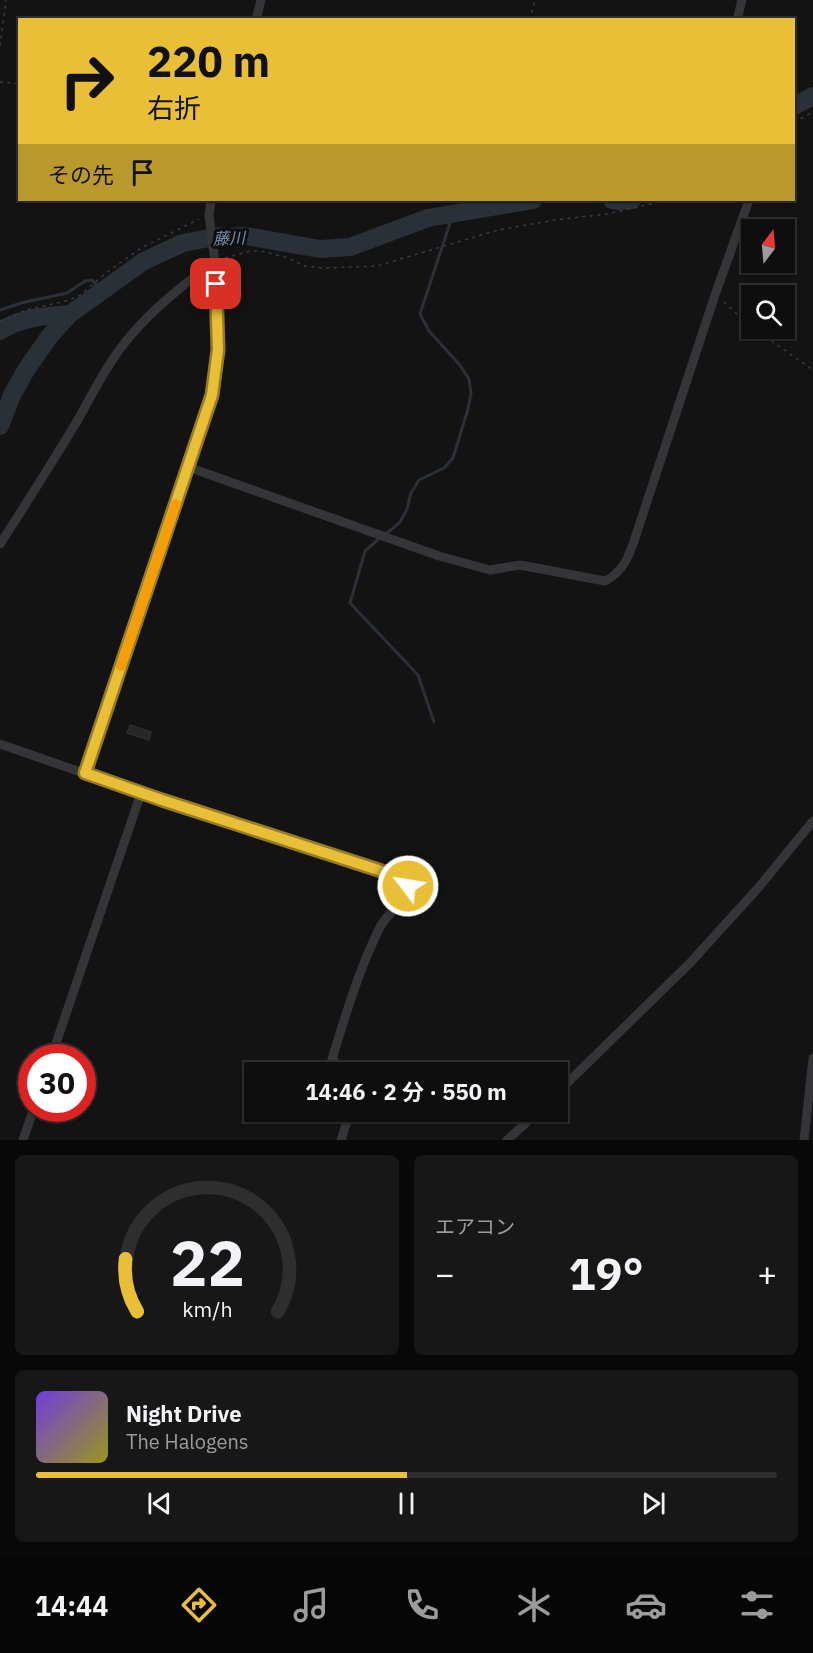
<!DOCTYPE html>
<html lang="ja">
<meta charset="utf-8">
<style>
:root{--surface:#0e0e0f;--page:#171718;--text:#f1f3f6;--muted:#9b9c9e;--line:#2e2e2f;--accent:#e8bf37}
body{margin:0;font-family:"IBM Plex Sans","Noto Sans JP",sans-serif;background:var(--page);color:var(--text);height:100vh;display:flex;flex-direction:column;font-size:22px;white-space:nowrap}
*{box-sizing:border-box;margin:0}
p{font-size:20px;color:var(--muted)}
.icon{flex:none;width:33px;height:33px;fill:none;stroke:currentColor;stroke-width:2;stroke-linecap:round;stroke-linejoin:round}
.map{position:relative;height:1140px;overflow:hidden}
.sheet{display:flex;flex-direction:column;gap:15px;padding:15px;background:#080808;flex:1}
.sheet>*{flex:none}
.banner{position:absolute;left:18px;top:18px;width:777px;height:183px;border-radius:0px;box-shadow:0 2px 4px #0004,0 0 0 2px var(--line);background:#e8bf37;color:#111;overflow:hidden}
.needle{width:39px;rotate:16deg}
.buttons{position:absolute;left:741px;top:219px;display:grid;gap:12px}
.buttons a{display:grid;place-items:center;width:54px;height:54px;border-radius:0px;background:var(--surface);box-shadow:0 2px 4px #0004,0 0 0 2px var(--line);font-size:30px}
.speed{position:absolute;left:18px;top:1044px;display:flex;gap:12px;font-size:30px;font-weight:700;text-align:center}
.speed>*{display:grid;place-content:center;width:78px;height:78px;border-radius:50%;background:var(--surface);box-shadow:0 2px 4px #0004,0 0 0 2px var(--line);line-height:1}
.speed .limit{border:9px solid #d22;background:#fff;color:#111}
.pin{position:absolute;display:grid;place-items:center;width:51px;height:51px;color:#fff;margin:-26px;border-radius:12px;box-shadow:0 3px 9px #0006}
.me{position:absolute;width:66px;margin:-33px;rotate:301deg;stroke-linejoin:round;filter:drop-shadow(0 0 4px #0008)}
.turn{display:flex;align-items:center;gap:21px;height:126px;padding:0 30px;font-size:27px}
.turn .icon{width:78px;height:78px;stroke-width:2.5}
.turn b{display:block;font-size:42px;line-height:51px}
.then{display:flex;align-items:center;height:57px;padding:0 30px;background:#0003;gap:12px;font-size:22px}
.big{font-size:45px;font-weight:700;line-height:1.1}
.sheet .widget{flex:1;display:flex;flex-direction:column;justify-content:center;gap:9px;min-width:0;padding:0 21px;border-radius:9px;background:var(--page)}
.sheet .dial{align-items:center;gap:0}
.dial svg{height:156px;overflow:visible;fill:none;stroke:var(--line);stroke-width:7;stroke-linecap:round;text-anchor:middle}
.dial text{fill:var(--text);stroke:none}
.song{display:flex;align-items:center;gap:18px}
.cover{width:72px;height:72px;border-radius:9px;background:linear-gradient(135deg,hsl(260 70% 55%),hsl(60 70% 35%))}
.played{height:6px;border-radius:3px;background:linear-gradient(90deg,var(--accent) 50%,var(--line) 50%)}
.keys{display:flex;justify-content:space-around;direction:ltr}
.heat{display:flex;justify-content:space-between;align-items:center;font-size:33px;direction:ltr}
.sheet .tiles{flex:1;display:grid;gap:15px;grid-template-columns:1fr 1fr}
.widget:last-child{grid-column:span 2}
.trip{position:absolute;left:244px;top:1062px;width:324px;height:60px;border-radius:0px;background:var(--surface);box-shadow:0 2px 4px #0004,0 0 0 2px var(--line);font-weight:700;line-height:60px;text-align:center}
.dock{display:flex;height:96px;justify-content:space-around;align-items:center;background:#060606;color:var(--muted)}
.dock .icon{width:42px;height:42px}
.dock .active{color:var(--accent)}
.dock b{font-size:27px;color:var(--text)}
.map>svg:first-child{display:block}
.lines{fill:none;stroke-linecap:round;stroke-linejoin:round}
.stream{stroke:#2a3037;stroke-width:3}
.river{stroke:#2a3037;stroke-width:18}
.building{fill:#262628;stroke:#2d2d30;stroke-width:1.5}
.path{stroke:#3a3b40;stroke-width:1.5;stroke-dasharray:3 4.5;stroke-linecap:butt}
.minor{stroke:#343439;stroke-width:9}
.route-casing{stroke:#977c24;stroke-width:15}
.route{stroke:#e8bf37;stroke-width:10}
.slow{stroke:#f59e0b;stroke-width:10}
.labels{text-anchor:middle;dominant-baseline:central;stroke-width:6;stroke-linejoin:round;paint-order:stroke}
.water-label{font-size:16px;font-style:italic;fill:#7d92ae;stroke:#0e0e0f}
</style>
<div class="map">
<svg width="813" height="1140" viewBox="0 0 813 1140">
<rect width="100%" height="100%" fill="#131314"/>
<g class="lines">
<!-- stream -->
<g class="stream">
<polyline points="0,310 21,303 67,293 85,281 92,280 102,292"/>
<polyline points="386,534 400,522 407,509 411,493 419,480 444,468 453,458 468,409 471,393 469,379 459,364 429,331 420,314 453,214"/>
<polyline points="380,538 365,551 350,603 418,675 434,722"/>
</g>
<!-- river -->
<g class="river">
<polyline points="794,106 813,96"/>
<polyline points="612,200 619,201 632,200"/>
<path d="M0,331C22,317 45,316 70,314"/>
<polyline points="0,426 12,395 26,370 49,337 70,314 144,261 183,243 220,236 225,237 246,236 320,249 350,247 428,218 533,200"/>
</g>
</g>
<!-- building -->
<polygon class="building" points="130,725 151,732 149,740 127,733"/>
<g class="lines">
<!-- path -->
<g class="path">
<polyline points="530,20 535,0"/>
<polyline points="0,46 6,0"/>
<polyline points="0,82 20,84"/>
<polyline points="794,122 813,112"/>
<polyline points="225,258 250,251 261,251 288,258 305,266 325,268 377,266 498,230 555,220 607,214 668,200"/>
<polyline points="724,302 752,328"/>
<polyline points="0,321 26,310 66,301 79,296 106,273 141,248 199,219"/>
<polyline points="753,328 813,370"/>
</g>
<!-- minor -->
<g class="minor">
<polyline points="256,20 261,0"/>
<polyline points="737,20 742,0"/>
<path d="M188,467L439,556L490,570L520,565L605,581C626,571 631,550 638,529L715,295L749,200"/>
<path d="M0,544C26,504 51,464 76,423C93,393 109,360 132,334C156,306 185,283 215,262L209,215L211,200"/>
<path d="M0,744L141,793L397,876C403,879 409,881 407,889C405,902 386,915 380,927C359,969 346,1014 332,1059L345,1072"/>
<polyline points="85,773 212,395 218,350 215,262"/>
<polyline points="51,1058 141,793"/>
<polyline points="558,1092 690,963 759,887 813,821"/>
<polyline points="23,1140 34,1108"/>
<polyline points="341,1140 350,1112"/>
<polyline points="507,1140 538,1112"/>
<polyline points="804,1140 813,1058"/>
</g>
</g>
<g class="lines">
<defs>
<polyline id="route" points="216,284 218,350 212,395 85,773 162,800 397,876 405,880 408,886"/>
</defs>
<!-- route casing -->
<use href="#route" class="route-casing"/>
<!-- route -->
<use href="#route" class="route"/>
<!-- slow -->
<polyline class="slow" points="121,666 176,504"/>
</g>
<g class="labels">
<!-- water labels -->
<g class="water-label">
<text transform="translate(229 238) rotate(-2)">藤川</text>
</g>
</g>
</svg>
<div class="buttons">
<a><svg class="needle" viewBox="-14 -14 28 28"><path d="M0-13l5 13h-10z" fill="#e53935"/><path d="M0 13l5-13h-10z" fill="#9b9c9e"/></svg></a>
<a><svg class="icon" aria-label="search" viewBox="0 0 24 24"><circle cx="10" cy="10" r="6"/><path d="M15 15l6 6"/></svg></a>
</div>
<div class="speed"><div class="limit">30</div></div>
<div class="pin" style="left:216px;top:284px;background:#d93025"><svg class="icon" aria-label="arrive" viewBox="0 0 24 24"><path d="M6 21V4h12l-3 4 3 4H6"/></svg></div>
<svg class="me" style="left:408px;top:886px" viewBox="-20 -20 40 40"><circle r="17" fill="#e8bf37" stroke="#fff" stroke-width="3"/><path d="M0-11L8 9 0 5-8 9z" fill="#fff"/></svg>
<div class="trip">14:46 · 2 分 · 550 m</div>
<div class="banner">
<div class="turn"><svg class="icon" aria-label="right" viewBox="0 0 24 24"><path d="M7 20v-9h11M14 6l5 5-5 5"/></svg><div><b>220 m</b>右折</div></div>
<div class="then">その先<svg class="icon" aria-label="arrive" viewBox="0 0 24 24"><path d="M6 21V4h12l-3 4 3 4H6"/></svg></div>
</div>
</div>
<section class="sheet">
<div class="tiles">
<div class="widget dial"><svg viewBox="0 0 100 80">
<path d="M14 69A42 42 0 1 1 86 69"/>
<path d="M14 69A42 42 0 0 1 8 42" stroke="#e8bf37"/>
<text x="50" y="56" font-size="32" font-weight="700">22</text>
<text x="50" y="72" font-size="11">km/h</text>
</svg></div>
<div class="widget"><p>エアコン</p>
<div class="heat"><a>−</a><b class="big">19°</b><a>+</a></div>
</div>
<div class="widget">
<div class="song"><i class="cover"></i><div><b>Night Drive</b><p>The Halogens</p></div></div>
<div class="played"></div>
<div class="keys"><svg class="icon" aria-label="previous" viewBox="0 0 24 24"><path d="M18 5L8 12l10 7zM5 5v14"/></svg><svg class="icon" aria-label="pause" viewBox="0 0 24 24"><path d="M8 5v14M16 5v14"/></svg><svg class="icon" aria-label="next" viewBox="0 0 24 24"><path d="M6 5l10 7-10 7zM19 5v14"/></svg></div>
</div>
</div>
</section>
<nav class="dock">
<b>14:44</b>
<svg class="icon active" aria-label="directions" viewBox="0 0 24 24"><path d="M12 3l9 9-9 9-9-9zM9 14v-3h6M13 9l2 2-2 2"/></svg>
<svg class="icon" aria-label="music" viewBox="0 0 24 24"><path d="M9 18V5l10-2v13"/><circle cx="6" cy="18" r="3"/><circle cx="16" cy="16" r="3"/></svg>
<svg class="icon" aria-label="phone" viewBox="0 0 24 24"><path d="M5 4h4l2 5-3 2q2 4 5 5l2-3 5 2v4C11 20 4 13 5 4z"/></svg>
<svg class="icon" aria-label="climate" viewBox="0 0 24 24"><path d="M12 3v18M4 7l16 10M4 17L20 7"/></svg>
<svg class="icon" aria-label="car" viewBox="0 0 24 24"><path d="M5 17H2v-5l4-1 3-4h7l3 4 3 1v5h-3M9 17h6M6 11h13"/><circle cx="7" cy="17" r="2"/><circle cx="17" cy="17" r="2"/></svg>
<svg class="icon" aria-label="filters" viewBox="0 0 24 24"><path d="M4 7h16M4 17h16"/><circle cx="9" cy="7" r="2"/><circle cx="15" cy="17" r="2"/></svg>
</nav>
